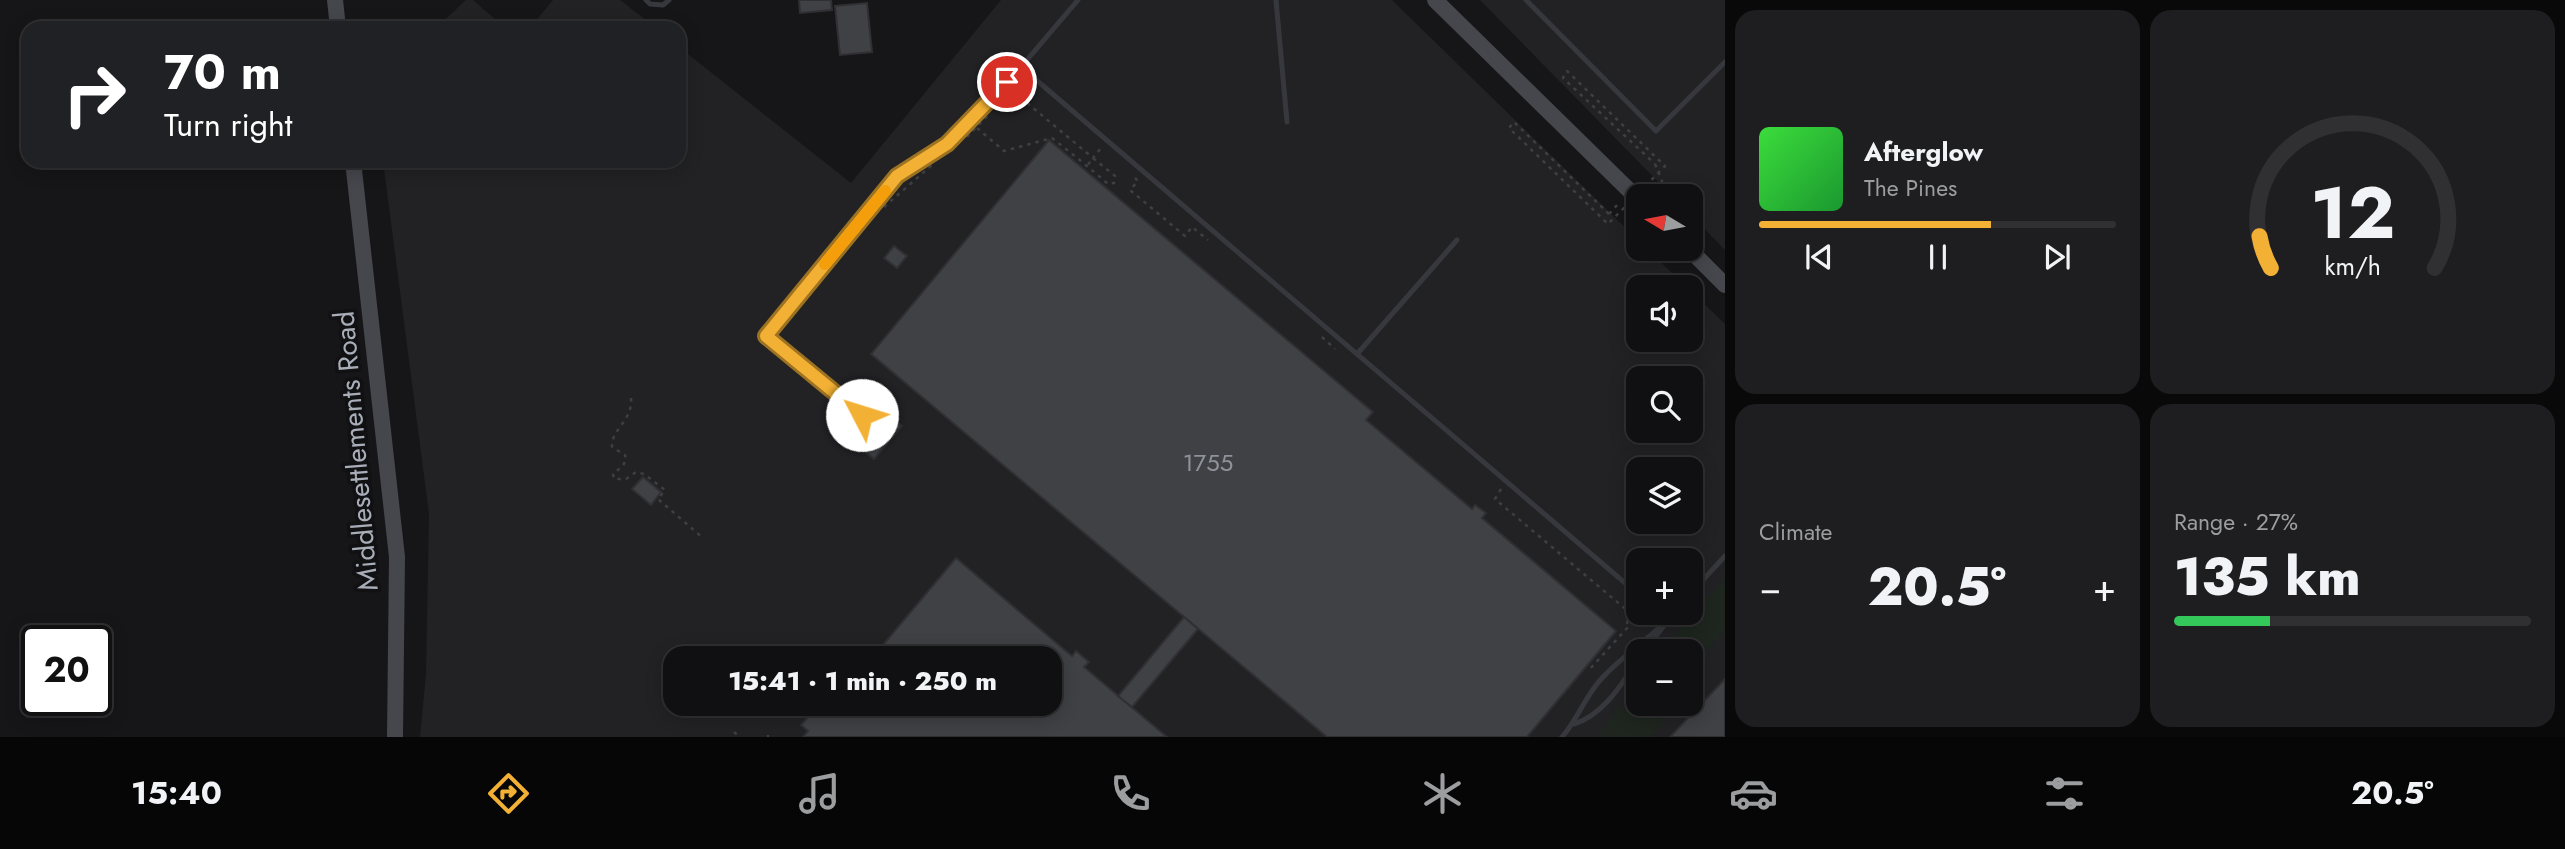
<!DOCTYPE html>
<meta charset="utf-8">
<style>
:root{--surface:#101012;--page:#1e1e20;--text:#f1f3f6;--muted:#9c9d9f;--line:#303032;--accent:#f2b134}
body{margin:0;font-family:Jost,sans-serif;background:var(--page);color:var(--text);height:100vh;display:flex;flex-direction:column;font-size:26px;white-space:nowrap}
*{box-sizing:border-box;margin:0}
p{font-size:23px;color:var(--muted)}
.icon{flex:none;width:38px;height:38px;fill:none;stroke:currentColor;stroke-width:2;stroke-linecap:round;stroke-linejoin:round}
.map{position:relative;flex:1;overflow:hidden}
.side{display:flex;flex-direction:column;gap:10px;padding:10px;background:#09090a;width:840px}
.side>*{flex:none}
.hud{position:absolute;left:21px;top:21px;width:665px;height:147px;border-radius:21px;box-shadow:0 4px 18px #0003,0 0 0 2px var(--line);background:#202124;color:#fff;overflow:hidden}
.needle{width:46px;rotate:280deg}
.tools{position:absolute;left:1626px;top:184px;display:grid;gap:14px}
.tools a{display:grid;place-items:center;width:77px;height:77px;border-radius:14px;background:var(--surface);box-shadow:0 4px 18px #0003,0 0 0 2px var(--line);font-size:35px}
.speed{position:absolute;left:21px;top:625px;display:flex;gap:14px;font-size:35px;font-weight:700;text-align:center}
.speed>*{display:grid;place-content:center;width:91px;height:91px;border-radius:50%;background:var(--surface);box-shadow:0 4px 18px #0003,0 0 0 2px var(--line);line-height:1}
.speed .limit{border:4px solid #111;border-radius:10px;background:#fff;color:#111}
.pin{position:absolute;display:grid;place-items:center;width:60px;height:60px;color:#fff;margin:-30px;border:4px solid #fff;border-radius:50%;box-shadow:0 2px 7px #0007}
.me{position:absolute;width:77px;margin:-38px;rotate:310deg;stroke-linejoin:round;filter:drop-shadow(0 0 5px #0008)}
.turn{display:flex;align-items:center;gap:24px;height:147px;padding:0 28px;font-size:32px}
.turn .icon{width:91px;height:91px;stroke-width:2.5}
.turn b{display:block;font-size:49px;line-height:60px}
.big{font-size:52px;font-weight:800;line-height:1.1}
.side .card{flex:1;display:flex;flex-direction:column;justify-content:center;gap:10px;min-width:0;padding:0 24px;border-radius:21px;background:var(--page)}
.side .dial{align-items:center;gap:0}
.dial svg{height:182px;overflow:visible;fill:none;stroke:var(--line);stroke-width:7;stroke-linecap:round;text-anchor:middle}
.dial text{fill:var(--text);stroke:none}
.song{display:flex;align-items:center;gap:21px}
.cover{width:84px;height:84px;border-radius:10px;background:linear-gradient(135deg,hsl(120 70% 55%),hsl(130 70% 35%))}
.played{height:7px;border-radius:4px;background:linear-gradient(90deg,var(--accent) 65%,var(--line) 65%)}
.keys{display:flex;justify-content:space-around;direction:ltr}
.heat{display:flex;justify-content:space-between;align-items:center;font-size:38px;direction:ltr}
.charge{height:10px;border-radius:5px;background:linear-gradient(90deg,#34c759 27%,var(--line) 0)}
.side .tiles{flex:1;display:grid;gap:10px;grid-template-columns:repeat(2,1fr)}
.trip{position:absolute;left:663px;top:646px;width:399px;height:70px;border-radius:21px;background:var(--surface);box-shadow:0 4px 18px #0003,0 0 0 2px var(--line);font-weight:800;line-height:70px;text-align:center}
.tab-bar{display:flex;height:112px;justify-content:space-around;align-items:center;background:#060607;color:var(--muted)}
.tab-bar .icon{width:49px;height:49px}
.tab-bar .selected{color:var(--accent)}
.tab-bar b{font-size:32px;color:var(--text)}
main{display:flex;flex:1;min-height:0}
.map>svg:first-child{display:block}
.built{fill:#222225;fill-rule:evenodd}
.green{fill:#1e261f}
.building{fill:#404145;stroke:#303034;stroke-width:2}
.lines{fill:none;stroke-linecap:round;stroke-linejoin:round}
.path{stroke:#3d3f44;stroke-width:2.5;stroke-dasharray:3.5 5;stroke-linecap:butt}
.lane{stroke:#37383d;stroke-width:5}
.secondary{stroke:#45474d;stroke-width:16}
.path-bridge{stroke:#3d3f44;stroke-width:2.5;stroke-dasharray:3.5 5;stroke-linecap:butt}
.route-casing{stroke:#9d7322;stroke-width:18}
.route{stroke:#f2b134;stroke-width:12}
.slow{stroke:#f59e0b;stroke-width:12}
.labels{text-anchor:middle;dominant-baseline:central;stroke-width:7;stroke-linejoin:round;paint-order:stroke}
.number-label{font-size:24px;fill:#8e929b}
.street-label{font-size:28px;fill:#a8adb8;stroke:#111113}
</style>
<main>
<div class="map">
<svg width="1725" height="737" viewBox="0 0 1725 737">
<rect width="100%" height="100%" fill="#161618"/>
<!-- built -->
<g class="built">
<polygon points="466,0 473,0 505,28 436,28"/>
<polygon points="553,0 620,0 656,28 530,28"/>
<path d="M1001,0H1392L1638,240V248L1647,249L1687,287H1638V340H1690L1691,291L1725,324V737H420L426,674L429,514L383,161H679V47L851,183ZM1638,378H1690V430H1638ZM1638,469H1690V522H1638ZM1638,560H1690V612H1638ZM1638,651H1690V704H1638ZM676,658H1050V704H676Z"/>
<polygon points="1480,0 1725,0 1725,250 1691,215 1690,196 1672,196"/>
</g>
<!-- green -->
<g class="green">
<polygon points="1725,578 1725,630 1691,669 1690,651 1662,651 1662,648"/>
<polygon points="1638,694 1638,704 1673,704 1671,714 1651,737 1597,737 1620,706 1625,711"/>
</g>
<!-- building -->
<g class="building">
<polygon points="799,0 831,0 832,10 800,13"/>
<polygon points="867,3 872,52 840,55 835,6"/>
<polygon points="1049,140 1373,412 1366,420 1472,509 1475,505 1486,513 1482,518 1616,631 1527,737 1327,737 871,354"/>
<polygon points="894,246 907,256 897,268 884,258"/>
<polygon points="885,412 902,426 874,459 857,445"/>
<polygon points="643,477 661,492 651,505 632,489"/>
<polygon points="956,558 1072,656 1076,651 1089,662 1084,667 1167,737 803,737 808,731 801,725 814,710 823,717 834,704 1050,704 1050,658 872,658"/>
<polygon points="1184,617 1198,629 1132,707 1118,696"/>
<polygon points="1725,679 1725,737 1670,737"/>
</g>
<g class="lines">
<!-- path -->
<g class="path">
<polyline points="1008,94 1018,88 1034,92 1026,102 1093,158 1101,148"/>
<path d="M977,128L1004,151L1052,138C1071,153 1090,168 1108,184L1114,183L1115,176L1093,158L1087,166"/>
<polyline points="967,137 989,114"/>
<polyline points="1655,164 1662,181 1661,189"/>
<polyline points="1135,178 1138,181 1130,190 1185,236 1192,227 1208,240"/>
<polyline points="884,207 932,165"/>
<polyline points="1609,214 1618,204"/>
<polyline points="1322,337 1335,349"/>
<path d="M631,398C633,421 611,429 612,447L625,455L626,459L623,466L613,474L614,479H626L636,472L644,474L665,490L658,499L703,538"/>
<polyline points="1501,489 1495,499 1629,612 1627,624 1629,626 1589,670"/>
<polyline points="734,732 740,737"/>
<polyline points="768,737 768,735"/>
</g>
<!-- lane -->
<g class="lane">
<polyline points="646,0 650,4 663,5 669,0"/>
<polyline points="1276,0 1287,122"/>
<polyline points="1526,0 1656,131 1725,62"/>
<polyline points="1021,67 1638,594"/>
<polyline points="1357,354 1457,240"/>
<polyline points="862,415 766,336 897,176 947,143 1021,67 1078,0"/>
<polyline points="1690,594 1725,556"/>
<polyline points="1659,612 1668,620 1674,612"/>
<path d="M1574,724C1603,715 1621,685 1638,660"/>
<path d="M1562,737C1578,719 1585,696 1602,678C1622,657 1646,640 1668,620L1645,651"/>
</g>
<!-- secondary -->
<g class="secondary">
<polyline points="335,0 338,28"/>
<polyline points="1435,0 1638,199"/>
<polyline points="353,161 397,557 395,737"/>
<polyline points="1688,248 1725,285"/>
</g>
<!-- path-bridge -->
<polyline class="path-bridge" points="1609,214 1514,122 1509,128 1608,224 1665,166 1567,71 1563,78 1655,164"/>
</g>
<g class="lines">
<defs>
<polyline id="route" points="862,415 766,336 897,176 947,144 1007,82"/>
</defs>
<!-- route casing -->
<use href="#route" class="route-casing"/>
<!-- route -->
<use href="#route" class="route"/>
<!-- slow -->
<polyline class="slow" points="825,264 885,191"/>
</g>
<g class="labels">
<!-- number labels -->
<g class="number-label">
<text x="1208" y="462">1755</text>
</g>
<!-- street labels -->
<g class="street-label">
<text transform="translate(356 451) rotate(-95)">Middlesettlements Road</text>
</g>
</g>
</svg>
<div class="tools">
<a><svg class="needle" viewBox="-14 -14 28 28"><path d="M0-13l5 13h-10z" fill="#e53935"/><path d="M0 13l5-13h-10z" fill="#9c9d9f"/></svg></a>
<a><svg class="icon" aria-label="sound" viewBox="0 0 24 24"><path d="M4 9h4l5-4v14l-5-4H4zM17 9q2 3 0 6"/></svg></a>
<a><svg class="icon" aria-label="search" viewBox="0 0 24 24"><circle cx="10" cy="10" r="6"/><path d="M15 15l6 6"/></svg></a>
<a><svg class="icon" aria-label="layers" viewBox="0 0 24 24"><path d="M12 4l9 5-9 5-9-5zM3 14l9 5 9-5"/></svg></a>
<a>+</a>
<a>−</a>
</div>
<div class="speed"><div class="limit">20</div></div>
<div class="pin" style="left:1007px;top:82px;background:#d93025"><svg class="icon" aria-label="arrive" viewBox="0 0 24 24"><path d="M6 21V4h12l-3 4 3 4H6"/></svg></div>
<svg class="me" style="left:862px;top:415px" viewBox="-20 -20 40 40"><circle r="19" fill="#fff"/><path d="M0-13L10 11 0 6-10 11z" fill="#f2b134"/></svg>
<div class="trip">15:41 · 1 min · 250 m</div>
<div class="hud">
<div class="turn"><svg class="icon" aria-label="right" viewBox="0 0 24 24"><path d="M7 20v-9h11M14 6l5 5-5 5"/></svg><div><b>70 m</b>Turn right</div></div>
</div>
</div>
<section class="side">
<div class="tiles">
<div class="card">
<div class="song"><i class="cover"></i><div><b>Afterglow</b><p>The Pines</p></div></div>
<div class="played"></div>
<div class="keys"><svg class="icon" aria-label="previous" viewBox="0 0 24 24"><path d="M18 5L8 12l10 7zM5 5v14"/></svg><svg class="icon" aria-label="pause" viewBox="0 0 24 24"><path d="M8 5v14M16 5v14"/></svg><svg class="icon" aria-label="next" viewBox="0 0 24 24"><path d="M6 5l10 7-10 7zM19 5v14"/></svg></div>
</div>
<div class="card dial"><svg viewBox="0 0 100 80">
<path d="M14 69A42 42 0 1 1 86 69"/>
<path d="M14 69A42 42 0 0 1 9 55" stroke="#f2b134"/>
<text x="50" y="56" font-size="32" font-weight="700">12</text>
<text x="50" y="72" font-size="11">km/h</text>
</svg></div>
<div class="card"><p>Climate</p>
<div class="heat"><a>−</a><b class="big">20.5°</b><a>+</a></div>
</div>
<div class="card"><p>Range · 27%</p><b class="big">135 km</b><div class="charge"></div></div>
</div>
</section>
</main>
<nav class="tab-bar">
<b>15:40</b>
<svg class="icon selected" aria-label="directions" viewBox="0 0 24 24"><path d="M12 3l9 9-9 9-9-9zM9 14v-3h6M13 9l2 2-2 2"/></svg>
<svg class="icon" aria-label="music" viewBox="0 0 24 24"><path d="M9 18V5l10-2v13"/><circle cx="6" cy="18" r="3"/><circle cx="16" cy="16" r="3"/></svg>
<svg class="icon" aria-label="phone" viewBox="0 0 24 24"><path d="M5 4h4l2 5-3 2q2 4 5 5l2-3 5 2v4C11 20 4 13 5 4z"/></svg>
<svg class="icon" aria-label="climate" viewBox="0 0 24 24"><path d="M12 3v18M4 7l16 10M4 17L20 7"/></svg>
<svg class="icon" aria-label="car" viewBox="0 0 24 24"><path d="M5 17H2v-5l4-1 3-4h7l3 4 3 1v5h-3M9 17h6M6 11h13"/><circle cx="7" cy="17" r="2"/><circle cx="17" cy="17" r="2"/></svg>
<svg class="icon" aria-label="filters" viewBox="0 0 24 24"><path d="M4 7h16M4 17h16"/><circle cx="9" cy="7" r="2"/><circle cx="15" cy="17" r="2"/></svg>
<b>20.5°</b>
</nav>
